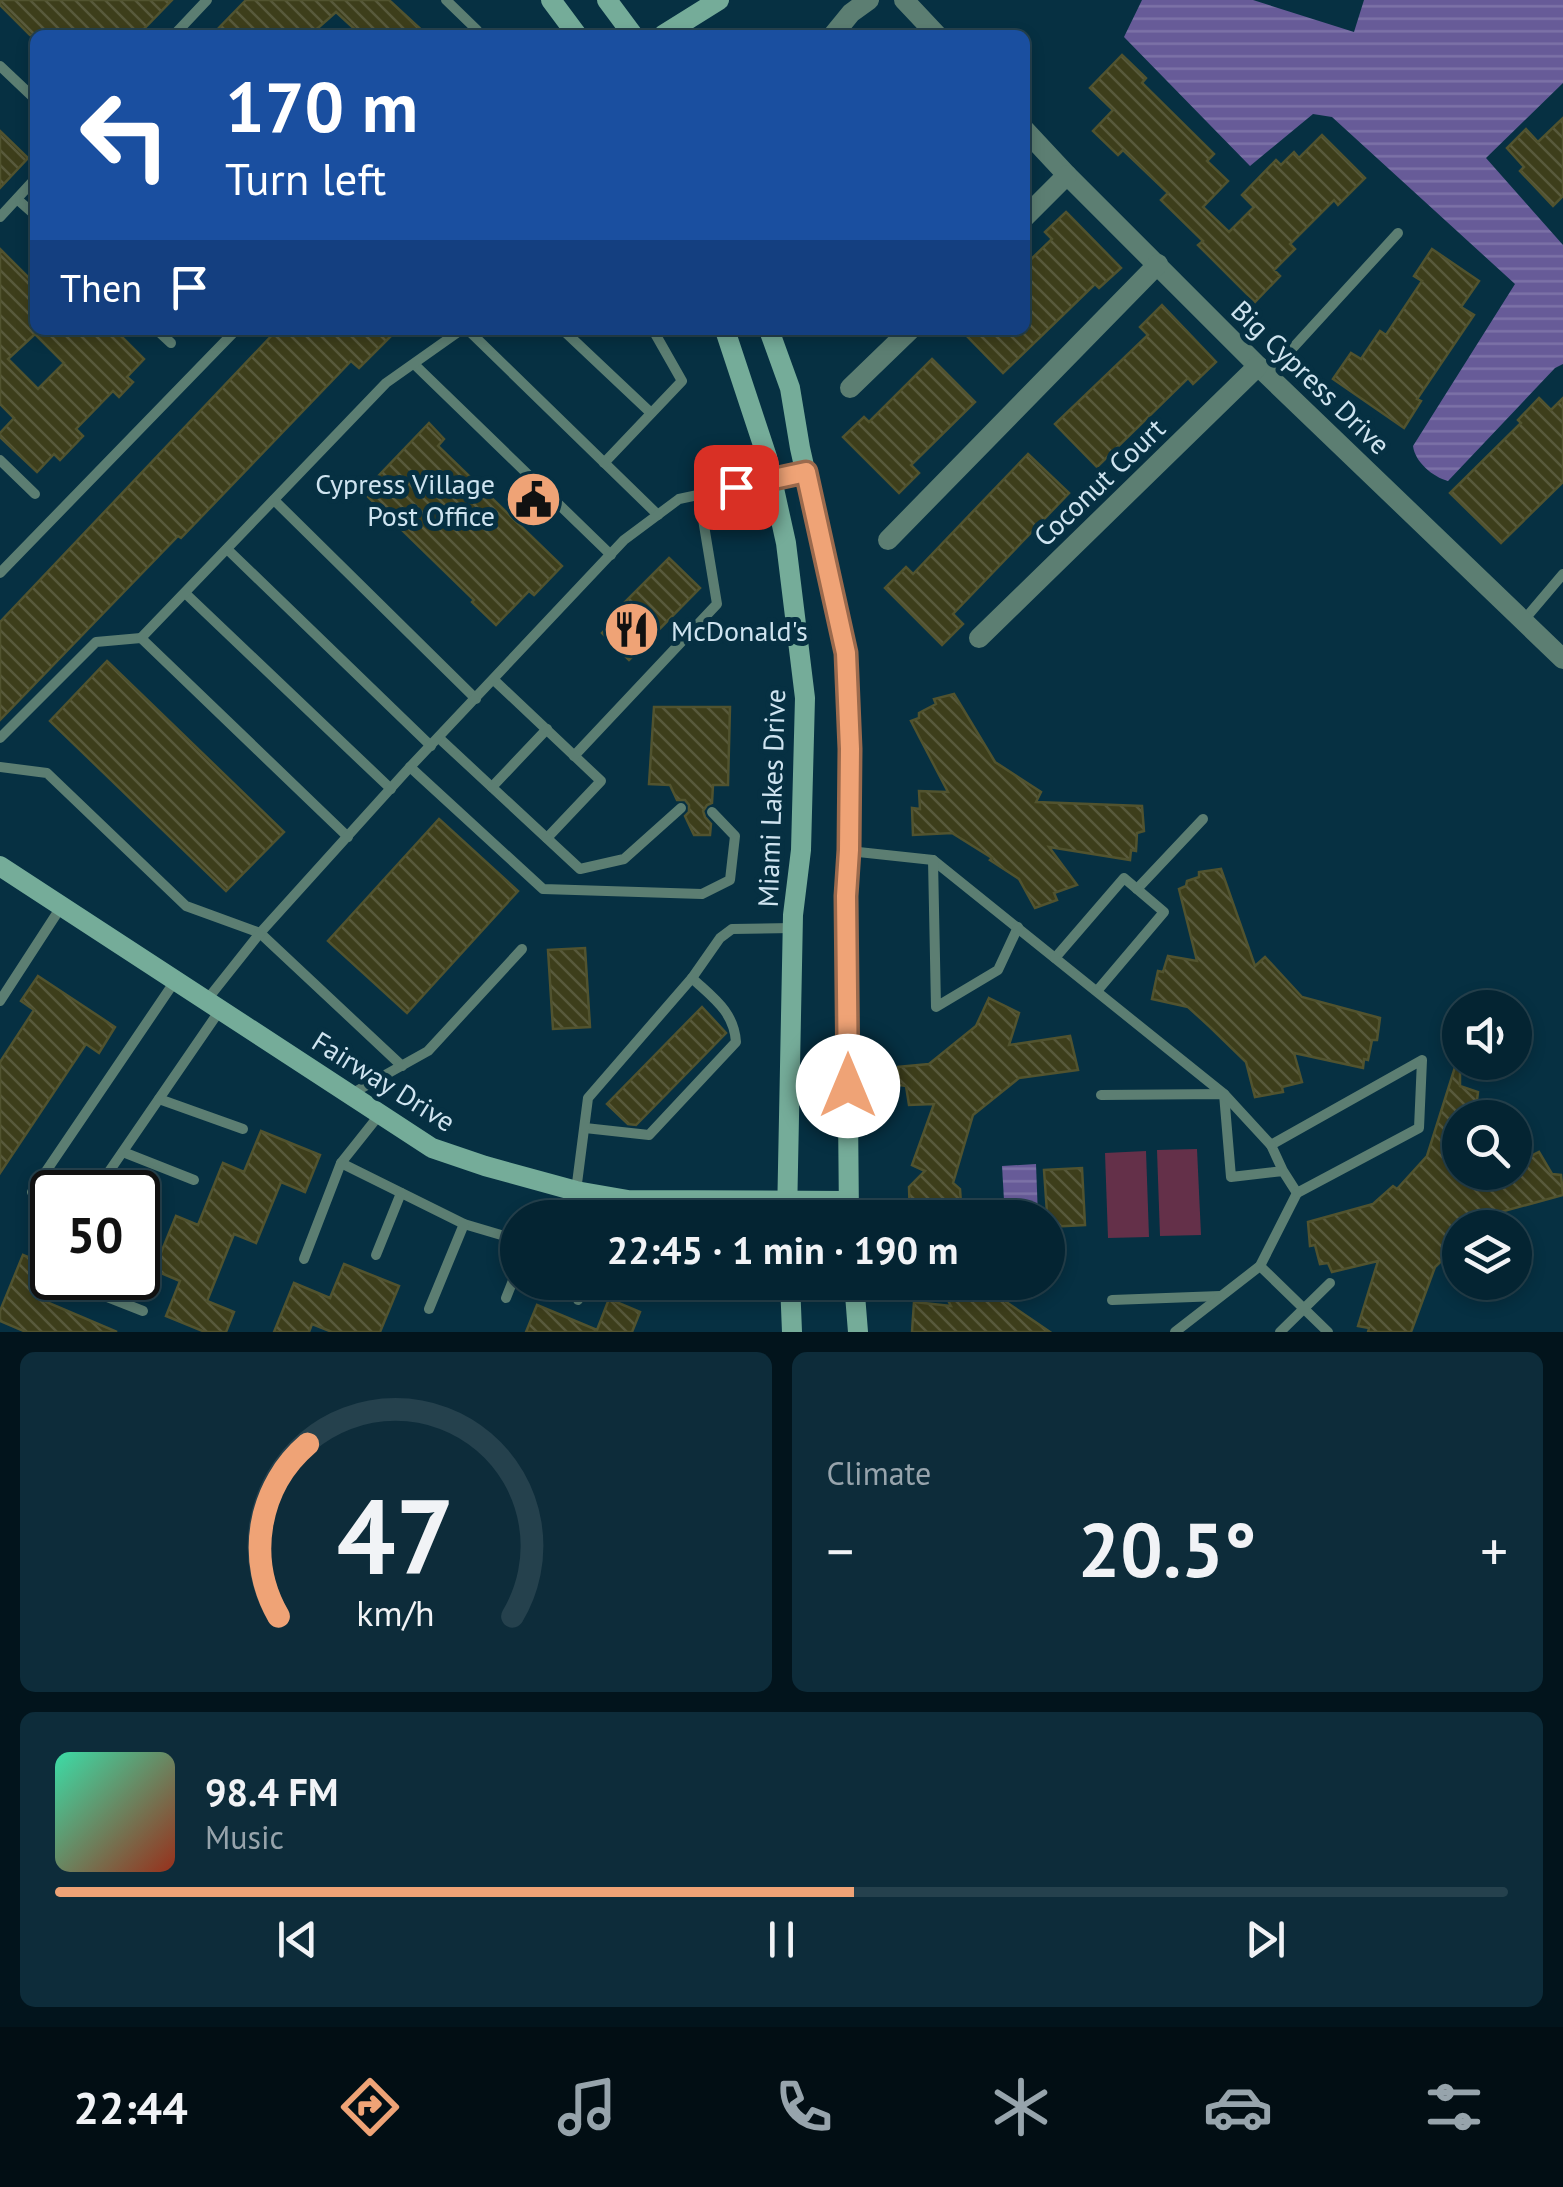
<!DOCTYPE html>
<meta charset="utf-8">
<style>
:root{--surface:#042432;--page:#0d2c3a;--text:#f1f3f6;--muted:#97a4ac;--line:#25414d;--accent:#efa376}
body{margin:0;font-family:"PT Sans",sans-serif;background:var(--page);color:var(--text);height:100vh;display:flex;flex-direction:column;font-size:38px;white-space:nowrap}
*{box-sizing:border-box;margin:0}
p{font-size:32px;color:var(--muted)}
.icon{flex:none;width:55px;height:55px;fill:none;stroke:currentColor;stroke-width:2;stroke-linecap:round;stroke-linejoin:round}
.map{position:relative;height:1332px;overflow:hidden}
.details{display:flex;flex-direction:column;gap:20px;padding:20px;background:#02141c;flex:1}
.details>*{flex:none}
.top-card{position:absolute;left:30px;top:30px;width:1000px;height:305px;border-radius:15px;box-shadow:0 5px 15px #0003,0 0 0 2px var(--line);background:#1a4fa0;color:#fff;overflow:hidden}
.tools{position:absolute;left:1442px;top:990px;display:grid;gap:20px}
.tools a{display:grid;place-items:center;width:90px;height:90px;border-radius:50%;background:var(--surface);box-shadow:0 5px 15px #0003,0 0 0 2px var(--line);font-size:50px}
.speed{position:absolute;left:30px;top:1170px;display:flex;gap:20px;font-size:50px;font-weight:700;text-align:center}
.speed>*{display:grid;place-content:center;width:130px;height:130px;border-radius:50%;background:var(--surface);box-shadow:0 5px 15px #0003,0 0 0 2px var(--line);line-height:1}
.speed .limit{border:5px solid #111;border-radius:15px;background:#fff;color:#111}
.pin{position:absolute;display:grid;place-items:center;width:85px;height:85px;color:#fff;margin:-42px;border-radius:20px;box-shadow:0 5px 15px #0006}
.me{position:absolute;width:110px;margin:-55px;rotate:0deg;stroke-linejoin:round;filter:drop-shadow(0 0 8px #0008)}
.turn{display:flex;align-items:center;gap:35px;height:210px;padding:0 30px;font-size:45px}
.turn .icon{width:130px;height:130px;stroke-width:2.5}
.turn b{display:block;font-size:70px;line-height:85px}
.then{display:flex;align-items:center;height:95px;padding:0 30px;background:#0003;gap:20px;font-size:38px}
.big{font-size:75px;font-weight:700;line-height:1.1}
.details .tile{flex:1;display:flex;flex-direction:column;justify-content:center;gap:15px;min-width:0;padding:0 35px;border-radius:15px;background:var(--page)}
.details .dial{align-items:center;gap:0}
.dial svg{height:260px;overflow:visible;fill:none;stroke:var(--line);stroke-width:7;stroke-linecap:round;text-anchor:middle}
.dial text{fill:var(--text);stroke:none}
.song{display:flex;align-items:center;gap:30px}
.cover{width:120px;height:120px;border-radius:15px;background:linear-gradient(135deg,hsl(160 70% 55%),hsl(10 70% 35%))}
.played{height:10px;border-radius:5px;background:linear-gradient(90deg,var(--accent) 55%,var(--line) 55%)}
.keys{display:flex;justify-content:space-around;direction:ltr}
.heat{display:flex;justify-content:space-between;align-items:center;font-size:55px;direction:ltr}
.details .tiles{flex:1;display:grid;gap:20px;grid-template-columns:1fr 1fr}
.tile:last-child{grid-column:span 2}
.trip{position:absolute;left:500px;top:1200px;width:565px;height:100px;border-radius:50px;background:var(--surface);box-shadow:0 5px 15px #0003,0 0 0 2px var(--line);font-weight:700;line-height:100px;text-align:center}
.dock{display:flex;height:160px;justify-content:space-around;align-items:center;background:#020e14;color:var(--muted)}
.dock .icon{width:70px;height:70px}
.dock .current{color:var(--accent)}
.dock b{font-size:45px;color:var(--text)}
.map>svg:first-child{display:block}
.pitch{fill:#643049}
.water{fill:url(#water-rules)}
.building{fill:url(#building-back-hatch);stroke:#51532f;stroke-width:2.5;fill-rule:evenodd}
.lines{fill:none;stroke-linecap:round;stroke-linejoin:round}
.lane{stroke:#5c7e72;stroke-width:10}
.street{stroke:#5c7e72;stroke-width:20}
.secondary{stroke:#75ac99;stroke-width:20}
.route-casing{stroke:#9b6a4d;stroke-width:25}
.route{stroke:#efa376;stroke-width:18}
.labels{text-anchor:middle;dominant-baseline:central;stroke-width:10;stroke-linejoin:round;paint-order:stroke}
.street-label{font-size:28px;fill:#cfe4f0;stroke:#063042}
.poi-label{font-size:28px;fill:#cfe4f0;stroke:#063042;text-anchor:end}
</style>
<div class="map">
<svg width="1563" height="1332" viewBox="0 0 1563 1332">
<defs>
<pattern id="water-rules" width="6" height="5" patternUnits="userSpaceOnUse" patternTransform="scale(2.5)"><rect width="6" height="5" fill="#675b98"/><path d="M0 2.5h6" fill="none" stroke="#7c72a7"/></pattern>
<pattern id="building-back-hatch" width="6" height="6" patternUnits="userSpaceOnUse" patternTransform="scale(2.5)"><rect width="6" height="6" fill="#3d3e1b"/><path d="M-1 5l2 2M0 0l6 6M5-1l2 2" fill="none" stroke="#585a3c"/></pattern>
</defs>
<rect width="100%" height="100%" fill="#063042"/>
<!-- pitch -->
<g class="pitch">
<polygon points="1197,1149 1201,1235 1160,1236 1157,1150"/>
<polygon points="1146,1151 1149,1237 1108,1238 1105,1153"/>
</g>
<!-- water -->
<g class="water">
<path d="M1142,0H1253L1354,32L1364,0H1563V83L1486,158L1563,245V364L1555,368L1448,481C1433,477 1415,462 1413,446L1515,284L1332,117L1313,114L1250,166L1124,37Z"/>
<polygon points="1036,1164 1038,1217 1005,1217 1002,1166"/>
</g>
<!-- building -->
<g class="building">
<polygon points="0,0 172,0 138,35 30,35 0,5"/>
<polygon points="246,0 389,0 427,35 361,35 336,12 310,35 212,35"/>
<polygon points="1122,55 1146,78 1142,83 1214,154 1207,161 1228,181 1203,207 1229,232 1254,207 1242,195 1276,160 1281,165 1294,152 1299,158 1322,135 1365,178 1338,205 1334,200 1290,244 1295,249 1274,270 1280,276 1255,302 1198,245 1203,241 1161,200 1168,193 1123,150 1118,155 1093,131 1113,110 1090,88"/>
<polygon points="1563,118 1563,196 1553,206 1520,171 1524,167 1507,148 1526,129 1538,142"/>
<polygon points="0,131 28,158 0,188"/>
<polygon points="1066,212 1121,268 1099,288 1095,284 1003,373 961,330 1025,330 1025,265 1052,239 1045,232"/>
<path d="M0,249L35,284V330H115L144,359L127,377L133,382L119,397L113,391L76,429L83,436L60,460L54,454L37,472L0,437V433L14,418L0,404ZM35,334L64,363L38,389L8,359Z"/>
<polygon points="1432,249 1479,281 1461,307 1474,315 1417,399 1421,401 1404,428 1333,379 1351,353 1361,359 1380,331 1386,335 1422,281 1414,276"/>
<polygon points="1162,305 1216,362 1193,384 1188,378 1097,467 1055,424 1148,335 1140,327"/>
<polygon points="277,330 397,330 359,368 351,361 181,538 178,536 0,720 0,622"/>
<polygon points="932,359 975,402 911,465 919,473 899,493 843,437 864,417 869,422"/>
<polygon points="1539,398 1551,410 1563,398 1563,482 1501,543 1450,493 1521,423 1518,420"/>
<polygon points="429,423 444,439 438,446 562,566 534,595 529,591 496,625 472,602 474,600 363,492"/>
<polygon points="1028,454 1069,493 953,614 963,624 942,645 885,588 906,567 913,574"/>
<polygon points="669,558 700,588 629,660 602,633 627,608 623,604"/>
<polygon points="107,661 284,832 226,891 50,721"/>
<polygon points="954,694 995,762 1041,792 1036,802 1142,806 1144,831 1137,833 1136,851 1131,850 1130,860 1049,847 1077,885 1054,893 1057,900 1035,908 1019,879 990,860 992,858 952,833 913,835 912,808 920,809 919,791 948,792 911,721 919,718 919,713 936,704 934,699"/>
<polygon points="654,707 730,707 728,785 713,785 712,803 707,805 703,811 705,817 711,824 710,835 694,835 685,816 689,812 689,805 685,800 677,800 670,785 649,784"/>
<polygon points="439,819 518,891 407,1013 328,941"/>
<polygon points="1221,869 1255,966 1265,957 1302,997 1380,1018 1377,1040 1372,1040 1368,1060 1364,1059 1363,1068 1294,1053 1302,1082 1282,1087 1283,1092 1255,1097 1246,1062 1210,1027 1188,1007 1152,999 1158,971 1163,972 1168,956 1197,961 1179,889 1186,886 1187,881 1199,877 1199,872"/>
<polygon points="585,948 590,1027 553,1029 548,950"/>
<polygon points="38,976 115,1027 99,1053 86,1044 0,1173 0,1062 34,1010 21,1001"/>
<polygon points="989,998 1019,1013 1009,1045 1070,1036 1078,1070 1019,1078 973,1115 953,1183 960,1189 962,1218 910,1218 909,1187 925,1171 912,1165 934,1104 909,1105 906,1086 899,1085 898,1067 929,1064 976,1026"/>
<polygon points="702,1007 726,1033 636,1125 628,1124 607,1104"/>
<polygon points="1456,1064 1460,1065 1460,1086 1478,1092 1477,1100 1512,1118 1460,1118 1460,1172 1515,1172 1515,1164 1539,1152 1552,1174 1561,1175 1563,1195 1460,1223 1460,1243 1435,1267 1411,1332 1368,1332 1369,1328 1358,1326 1378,1261 1332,1272 1328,1263 1320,1264 1315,1245 1310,1246 1308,1222 1373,1204 1393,1186 1397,1189 1427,1156"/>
<polygon points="261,1131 320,1155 305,1192 281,1182 256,1243 234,1234 207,1301 234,1312 226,1332 205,1332 166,1316 180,1281 154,1270 176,1216 198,1225 223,1163 244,1172"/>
<polygon points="1082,1168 1085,1225 1048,1227 1044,1170"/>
<polygon points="23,1255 50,1266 37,1298 117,1332 26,1332 0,1321 0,1311"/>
<polygon points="344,1264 399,1286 380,1332 332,1332 312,1324 309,1332 274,1332 294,1283 330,1298"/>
<polygon points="938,1282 977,1282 1050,1332 912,1332 914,1302 951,1306"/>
<polygon points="609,1299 640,1312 632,1332 526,1332 537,1305 597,1330"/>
</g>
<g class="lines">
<!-- lane -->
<g class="lane">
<polyline points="446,0 477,30"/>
<polyline points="174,35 207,0"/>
<polyline points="0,66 35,99"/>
<polyline points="17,199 35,215"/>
<polyline points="0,217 35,179"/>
<polyline points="157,330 171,343"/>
<polyline points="468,330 658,515"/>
<polyline points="563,330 651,413"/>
<polyline points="414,364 611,555"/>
<polyline points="1268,375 1398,233"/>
<polyline points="0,460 35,494"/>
<polyline points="604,463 682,381 653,330"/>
<polyline points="274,500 476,699"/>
<polyline points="227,549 431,746"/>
<polyline points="0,573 236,330"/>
<polyline points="185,593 391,789"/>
<polyline points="1524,620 1563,574"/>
<polyline points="494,680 601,781 547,838"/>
<polyline points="0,738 96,642 141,638"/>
<polyline points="439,738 580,869 624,859 681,808"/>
<polyline points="574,756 717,604 699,495"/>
<polyline points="0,767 47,773 186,906 260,933 402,1066"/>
<polyline points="410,767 543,889 702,894 730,880 735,836 712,812"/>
<polyline points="492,787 547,729"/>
<polyline points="348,837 141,638 386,383 461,330"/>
<polyline points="849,851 933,860 1224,1094 1231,1177 1283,1171 1297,1193 1419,1128 1422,1060 1271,1145 1283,1171"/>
<polyline points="933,860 936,1007 998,970 1018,927"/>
<polyline points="1137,889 1203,819"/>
<polyline points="1055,958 1124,878 1164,912 1097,991"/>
<polyline points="0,1001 61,907"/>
<polyline points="206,1001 260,933 410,767 624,540 679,499 805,472"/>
<polyline points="351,1094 428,1051 522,949"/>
<polyline points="1101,1095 1224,1094 1271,1145"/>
<polyline points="159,1099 243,1129"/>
<polyline points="380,1114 341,1163 464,1224 518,1240"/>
<path d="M585,1128L649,1135L736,1042C734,1011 712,997 692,978"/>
<polyline points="123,1152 194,1180"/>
<polyline points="576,1191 588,1098 692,978 720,938 732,929 793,928"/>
<polyline points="95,1192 220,1010"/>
<polyline points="618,1218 628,1201"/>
<polyline points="52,1228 32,1192 175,981"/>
<polyline points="138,1238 143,1241"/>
<polyline points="376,1255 401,1193"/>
<polyline points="304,1259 341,1163"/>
<polyline points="1260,1266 1328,1332"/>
<polyline points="81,1278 87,1289 143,1311"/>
<polyline points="506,1298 518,1268"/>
<polyline points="578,1300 586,1282"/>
<polyline points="1112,1300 1220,1296"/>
<polyline points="429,1309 464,1224"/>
<polyline points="1175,1332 1260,1266 1297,1193"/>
<polyline points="1280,1332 1330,1283"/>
</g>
<!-- street -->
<g class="street">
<polyline points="904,0 937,35"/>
<polyline points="833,35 851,13 869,0"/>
<polyline points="1025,130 1067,175 1258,366 1563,659"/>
<polyline points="1025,217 1067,175"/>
<polyline points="850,388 910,330"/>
<polyline points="888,540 1158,264"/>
<polyline points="979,638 1258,366"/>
</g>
<!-- secondary -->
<g class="secondary">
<polyline points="551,0 577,35"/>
<polyline points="607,0 633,35"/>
<polyline points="663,35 719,0"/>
<polyline points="725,330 767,457 786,543 805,698 801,850 793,915 787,1218"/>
<polyline points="769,330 790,388 800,448 846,653 850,749 849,851 846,896 849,1218"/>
<polyline points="0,866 432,1148 485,1166 576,1191 628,1200 848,1201"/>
<polyline points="790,1282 792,1332"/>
<polyline points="854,1282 858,1332"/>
</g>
</g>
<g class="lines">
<defs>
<polyline id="route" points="736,487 806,472 846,653 850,749 849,850 846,896 848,1086"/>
</defs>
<!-- route casing -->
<use href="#route" class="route-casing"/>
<!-- route -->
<use href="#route" class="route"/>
</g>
<!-- icons -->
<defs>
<symbol id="civic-disc" viewBox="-11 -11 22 22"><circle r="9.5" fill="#efa376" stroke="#063042"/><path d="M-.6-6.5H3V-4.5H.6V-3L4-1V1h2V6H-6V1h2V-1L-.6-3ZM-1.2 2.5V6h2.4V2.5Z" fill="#111"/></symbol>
<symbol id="restaurant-disc" viewBox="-11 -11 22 22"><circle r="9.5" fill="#efa376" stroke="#063042"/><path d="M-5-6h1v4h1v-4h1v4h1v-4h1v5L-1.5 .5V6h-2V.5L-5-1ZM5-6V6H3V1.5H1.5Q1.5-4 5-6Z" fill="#111"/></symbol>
</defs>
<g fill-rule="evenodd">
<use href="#civic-disc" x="502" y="468" width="63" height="63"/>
<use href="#restaurant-disc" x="600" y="598" width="63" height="63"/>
</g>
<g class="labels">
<!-- street labels -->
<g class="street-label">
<text transform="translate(1311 377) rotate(44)">Big Cypress Drive</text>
<text transform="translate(1099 482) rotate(-44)">Coconut Court</text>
<text transform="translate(771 798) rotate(-88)">Miami Lakes Drive</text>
<text transform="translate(384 1081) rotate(32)">Fairway Drive</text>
</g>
<!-- poi labels -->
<g class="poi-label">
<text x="495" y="483">Cypress Village<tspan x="495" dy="32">Post Office</tspan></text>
<text x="671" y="630" text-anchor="start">McDonald's</text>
</g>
</g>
</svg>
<div class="tools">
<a><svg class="icon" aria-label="sound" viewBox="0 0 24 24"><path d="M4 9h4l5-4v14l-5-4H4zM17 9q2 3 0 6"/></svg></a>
<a><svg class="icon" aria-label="search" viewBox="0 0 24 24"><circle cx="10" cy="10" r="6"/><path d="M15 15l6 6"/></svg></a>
<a><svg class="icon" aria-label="layers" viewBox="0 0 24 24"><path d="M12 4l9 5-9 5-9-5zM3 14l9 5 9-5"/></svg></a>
</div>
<div class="speed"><div class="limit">50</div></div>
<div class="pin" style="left:736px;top:487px;background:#d93025"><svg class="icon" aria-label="arrive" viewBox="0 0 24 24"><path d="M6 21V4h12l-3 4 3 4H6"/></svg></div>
<svg class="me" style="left:848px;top:1086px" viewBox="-20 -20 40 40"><circle r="19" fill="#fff"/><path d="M0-13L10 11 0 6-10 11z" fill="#efa376"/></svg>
<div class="trip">22:45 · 1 min · 190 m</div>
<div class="top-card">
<div class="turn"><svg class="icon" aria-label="left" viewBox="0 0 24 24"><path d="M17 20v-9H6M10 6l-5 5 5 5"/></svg><div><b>170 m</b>Turn left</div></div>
<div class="then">Then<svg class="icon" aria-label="arrive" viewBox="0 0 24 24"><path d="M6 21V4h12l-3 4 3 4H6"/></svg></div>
</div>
</div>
<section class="details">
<div class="tiles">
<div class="tile dial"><svg viewBox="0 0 100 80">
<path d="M14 69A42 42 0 1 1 86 69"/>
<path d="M14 69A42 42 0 0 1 23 16" stroke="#efa376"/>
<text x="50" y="56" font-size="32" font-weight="700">47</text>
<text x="50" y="72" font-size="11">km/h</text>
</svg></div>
<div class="tile"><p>Climate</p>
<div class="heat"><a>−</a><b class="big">20.5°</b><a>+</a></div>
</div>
<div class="tile">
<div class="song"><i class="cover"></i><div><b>98.4 FM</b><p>Music</p></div></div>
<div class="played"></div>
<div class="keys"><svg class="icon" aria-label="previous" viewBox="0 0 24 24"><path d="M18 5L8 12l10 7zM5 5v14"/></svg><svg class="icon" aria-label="pause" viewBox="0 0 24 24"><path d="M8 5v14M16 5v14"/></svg><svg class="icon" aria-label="next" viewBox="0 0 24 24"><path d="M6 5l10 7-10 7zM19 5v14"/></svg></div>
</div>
</div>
</section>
<nav class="dock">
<b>22:44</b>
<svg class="icon current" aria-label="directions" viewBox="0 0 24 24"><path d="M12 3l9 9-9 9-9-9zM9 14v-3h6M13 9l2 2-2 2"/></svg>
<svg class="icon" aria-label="music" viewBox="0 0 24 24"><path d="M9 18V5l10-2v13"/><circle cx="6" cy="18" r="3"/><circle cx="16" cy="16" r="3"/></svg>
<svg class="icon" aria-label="phone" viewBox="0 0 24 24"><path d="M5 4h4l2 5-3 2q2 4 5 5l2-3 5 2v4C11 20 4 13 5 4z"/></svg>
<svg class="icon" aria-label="climate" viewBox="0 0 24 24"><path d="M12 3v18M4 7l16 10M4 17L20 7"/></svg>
<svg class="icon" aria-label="car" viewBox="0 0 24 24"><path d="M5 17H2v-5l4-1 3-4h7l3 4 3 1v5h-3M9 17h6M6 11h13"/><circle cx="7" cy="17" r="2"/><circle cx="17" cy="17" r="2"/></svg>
<svg class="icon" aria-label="filters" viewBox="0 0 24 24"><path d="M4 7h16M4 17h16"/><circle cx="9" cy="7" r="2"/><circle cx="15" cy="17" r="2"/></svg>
</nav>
